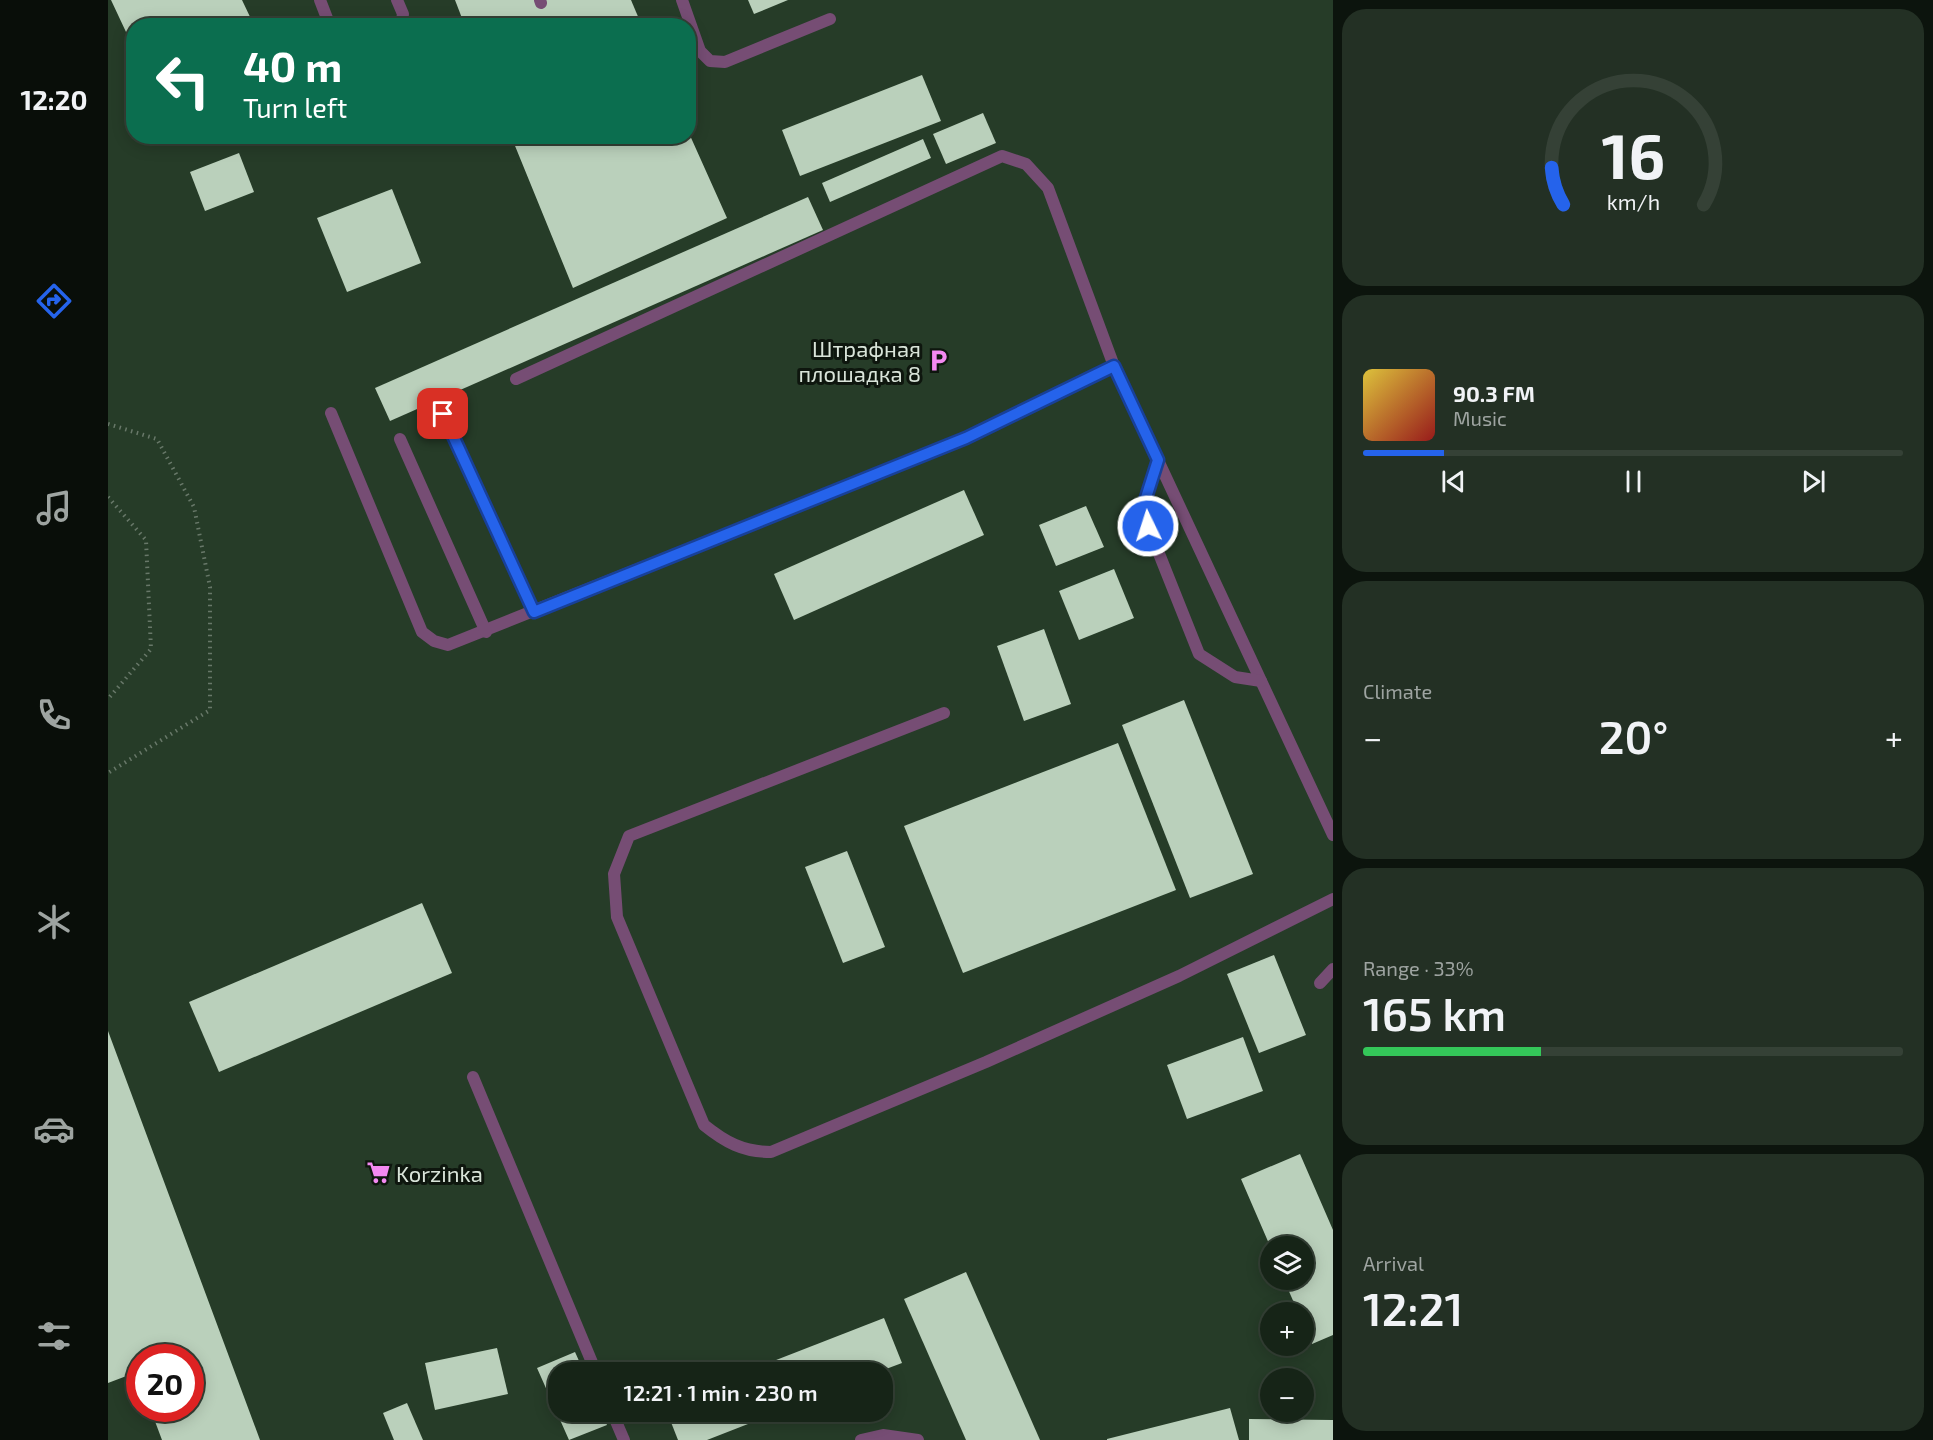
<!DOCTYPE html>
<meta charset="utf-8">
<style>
:root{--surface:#162417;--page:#233024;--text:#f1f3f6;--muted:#9ea4a1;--line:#354136;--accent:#2563eb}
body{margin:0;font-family:"Exo 2",sans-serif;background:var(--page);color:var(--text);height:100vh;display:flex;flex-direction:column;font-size:22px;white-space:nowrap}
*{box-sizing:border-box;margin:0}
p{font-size:20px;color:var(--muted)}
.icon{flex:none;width:33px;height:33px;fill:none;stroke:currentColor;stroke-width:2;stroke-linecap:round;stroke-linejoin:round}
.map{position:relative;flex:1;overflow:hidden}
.drawer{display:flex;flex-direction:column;gap:9px;padding:9px;background:#0c140d;width:600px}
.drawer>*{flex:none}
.guide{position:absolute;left:18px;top:18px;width:570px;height:126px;border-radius:24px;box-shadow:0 3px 15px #0003,0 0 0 2px var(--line);background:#0b6e4f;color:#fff;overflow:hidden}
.fabs{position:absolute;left:1152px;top:1236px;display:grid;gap:12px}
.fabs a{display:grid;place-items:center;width:54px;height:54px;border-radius:50%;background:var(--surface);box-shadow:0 3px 15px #0003,0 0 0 2px var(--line);font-size:30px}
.speed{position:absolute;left:18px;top:1344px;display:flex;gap:12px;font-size:30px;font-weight:700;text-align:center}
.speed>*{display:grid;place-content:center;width:78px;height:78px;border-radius:50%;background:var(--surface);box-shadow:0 3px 15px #0003,0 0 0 2px var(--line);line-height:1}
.speed .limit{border:9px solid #d22;background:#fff;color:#111}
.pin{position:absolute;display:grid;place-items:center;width:51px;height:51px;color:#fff;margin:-26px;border-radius:12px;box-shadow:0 3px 9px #0006}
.me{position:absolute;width:66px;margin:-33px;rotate:356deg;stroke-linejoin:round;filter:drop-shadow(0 0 4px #0008)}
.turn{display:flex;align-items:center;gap:21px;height:126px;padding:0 18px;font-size:27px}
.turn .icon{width:78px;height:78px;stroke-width:2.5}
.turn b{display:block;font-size:42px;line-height:51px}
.big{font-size:45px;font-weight:600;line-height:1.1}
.drawer .tile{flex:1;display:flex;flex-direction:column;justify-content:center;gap:9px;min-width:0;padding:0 21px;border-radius:24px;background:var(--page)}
.drawer .dial{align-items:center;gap:0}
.dial svg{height:156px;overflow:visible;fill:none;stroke:var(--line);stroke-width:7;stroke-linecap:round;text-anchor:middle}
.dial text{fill:var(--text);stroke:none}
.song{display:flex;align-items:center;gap:18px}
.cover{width:72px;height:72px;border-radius:9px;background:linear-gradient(135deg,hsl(50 70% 55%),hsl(0 70% 35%))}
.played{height:6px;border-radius:3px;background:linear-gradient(90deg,var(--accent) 15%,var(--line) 15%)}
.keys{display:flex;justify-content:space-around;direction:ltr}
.heat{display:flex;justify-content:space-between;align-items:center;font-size:33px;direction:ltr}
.charge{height:9px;border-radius:4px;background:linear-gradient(90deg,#34c759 33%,var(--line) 0)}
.trip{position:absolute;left:440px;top:1362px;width:345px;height:60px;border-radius:24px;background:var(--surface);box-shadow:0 3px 15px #0003,0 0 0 2px var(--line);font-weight:600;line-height:60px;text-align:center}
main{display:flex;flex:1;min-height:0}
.dock{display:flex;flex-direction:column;width:108px;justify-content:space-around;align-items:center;background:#090e09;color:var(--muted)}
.dock .icon{width:42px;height:42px}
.dock .selected{color:var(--accent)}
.dock b{font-size:27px;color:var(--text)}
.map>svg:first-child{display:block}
.built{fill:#263c28;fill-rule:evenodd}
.building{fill:#bad0bb}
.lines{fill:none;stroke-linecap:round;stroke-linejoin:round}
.path{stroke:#687869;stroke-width:4;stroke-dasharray:1.5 4.5;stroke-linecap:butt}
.lane{stroke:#764d74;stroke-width:12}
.route-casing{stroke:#184099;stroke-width:15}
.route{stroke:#2563eb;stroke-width:10}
.labels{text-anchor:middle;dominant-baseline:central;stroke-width:6;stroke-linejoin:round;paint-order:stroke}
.poi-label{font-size:22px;fill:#d9e4d9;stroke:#0e160e;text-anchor:end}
</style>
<main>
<nav class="dock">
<b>12:20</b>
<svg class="icon selected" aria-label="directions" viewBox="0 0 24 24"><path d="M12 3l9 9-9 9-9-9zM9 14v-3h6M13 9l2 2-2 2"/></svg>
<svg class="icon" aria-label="music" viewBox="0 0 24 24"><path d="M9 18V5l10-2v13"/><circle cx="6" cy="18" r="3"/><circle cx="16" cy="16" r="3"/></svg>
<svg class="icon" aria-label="phone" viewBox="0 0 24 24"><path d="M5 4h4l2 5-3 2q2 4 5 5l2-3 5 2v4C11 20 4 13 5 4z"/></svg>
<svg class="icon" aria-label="climate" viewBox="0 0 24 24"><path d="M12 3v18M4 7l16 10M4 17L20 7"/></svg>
<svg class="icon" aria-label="car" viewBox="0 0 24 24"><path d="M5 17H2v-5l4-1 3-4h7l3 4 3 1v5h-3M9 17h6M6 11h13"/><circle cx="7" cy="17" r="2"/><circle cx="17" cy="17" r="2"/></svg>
<svg class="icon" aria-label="filters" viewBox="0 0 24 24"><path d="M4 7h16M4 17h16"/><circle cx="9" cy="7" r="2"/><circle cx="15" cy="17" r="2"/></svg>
</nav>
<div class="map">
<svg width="1225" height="1440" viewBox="0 0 1225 1440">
<rect width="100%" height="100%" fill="#1e301f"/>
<!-- built -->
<path class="built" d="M0,0H1225V1440H0ZM26,26H580V136H26ZM1162,1246H1196V1280H1162ZM1162,1312H1196V1346H1162ZM32,1358H82V1408H32ZM450,1372H774V1412H450ZM1162,1378H1196V1412H1162Z"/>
<!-- building -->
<g class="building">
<polygon points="3,0 134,0 144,21 134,26 26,26 26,49"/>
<polygon points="347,0 523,0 534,26 357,26"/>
<polygon points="640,0 680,0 646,14"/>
<polygon points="814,75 833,121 692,176 674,130"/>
<polygon points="875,113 888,143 838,164 825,134"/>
<polygon points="580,131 619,218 465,288 403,136 580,136"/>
<polygon points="815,139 823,158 722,202 714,183"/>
<polygon points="131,153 146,192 97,211 82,172"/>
<polygon points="284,189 313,263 239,292 209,218"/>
<polygon points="700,197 715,230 282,421 267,388"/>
<polygon points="856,490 876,535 686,620 666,574"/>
<polygon points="978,506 996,547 948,566 931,525"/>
<polygon points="1006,569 1026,618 971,640 951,591"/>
<polygon points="936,629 963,704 916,721 889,646"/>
<polygon points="1076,700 1145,874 1082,898 1014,725"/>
<polygon points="1010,743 1068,890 855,973 796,826"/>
<polygon points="739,851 777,947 735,963 697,867"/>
<polygon points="314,903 344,973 111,1072 81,1002"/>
<polygon points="1166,955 1198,1035 1151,1053 1119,974"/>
<polygon points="0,1031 152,1440 54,1440 42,1408 82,1408 82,1358 32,1358 32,1379 29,1372 0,1383"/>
<polygon points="1135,1037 1155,1091 1079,1119 1059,1065"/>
<polygon points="1192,1154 1225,1230 1225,1335 1204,1344 1196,1325 1196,1312 1190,1312 1176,1280 1196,1280 1196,1246 1162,1246 1133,1179"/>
<polygon points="858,1272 932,1440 858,1440 796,1299"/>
<polygon points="776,1318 794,1363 770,1372 637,1372"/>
<polygon points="389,1348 400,1394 327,1410 317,1363"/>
<polygon points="467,1352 476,1372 450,1372 450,1412 493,1412 499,1425 461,1440 429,1368"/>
<polygon points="299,1403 315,1440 286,1440 275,1413"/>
<polygon points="1122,1408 1131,1440 999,1440 999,1439"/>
<polygon points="559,1412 671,1412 599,1440 570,1440"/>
<polygon points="1141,1419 1225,1420 1225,1440 1141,1440"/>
</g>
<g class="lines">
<!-- path -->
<g class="path">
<polyline points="0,424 49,439 86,507 102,587 102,710 0,773"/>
<polyline points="0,497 38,540 43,649 0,699"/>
</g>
<!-- lane -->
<g class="lane">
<polyline points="212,0 222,26"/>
<polyline points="289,0 295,14 293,26"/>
<polyline points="432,0 433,3"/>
<polyline points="574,0 592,51 602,61 617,62 722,19"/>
<polyline points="408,379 894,156 918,164 940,188 1006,366 1225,835"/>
<polyline points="223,413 314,632 326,641 340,645 858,438 1006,366"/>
<polyline points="335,414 426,612"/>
<polyline points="292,439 378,632"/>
<polyline points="1050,460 1036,504 1040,526 1091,654 1127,677 1153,681"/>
<path d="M836,713L521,836L506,874L509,917L596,1125C617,1142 635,1152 663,1152L878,1062L1071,976L1225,899"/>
<polyline points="1212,983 1225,969"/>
<polyline points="365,1077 488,1372"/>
<polyline points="504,1412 516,1440"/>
<polyline points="753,1440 775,1435 810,1440"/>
</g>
</g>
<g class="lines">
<defs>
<polyline id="route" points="335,414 426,612 858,438 1006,366 1050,460 1036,504 1040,526"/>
</defs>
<!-- route casing -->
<use href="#route" class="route-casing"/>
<!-- route -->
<use href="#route" class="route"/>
</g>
<!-- icons -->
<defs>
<symbol id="parking-bare" viewBox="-9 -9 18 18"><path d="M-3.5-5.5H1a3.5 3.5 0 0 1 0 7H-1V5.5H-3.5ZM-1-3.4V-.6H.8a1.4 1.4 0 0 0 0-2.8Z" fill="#f389f1" stroke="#0e160e" stroke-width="2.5" paint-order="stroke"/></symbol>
<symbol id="supermarket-bare" viewBox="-9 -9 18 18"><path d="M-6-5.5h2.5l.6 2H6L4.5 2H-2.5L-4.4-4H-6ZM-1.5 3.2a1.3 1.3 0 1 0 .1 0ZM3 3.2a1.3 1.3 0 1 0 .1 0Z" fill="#f389f1" stroke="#0e160e" stroke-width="2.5" paint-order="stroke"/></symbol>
</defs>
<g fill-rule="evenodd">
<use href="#parking-bare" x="814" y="344" width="33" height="33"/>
<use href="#supermarket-bare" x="254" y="1156" width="33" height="33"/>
</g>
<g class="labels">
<!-- poi labels -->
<g class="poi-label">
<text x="813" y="348">Штрафная<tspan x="813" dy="25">плошадка 8</tspan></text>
<text x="288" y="1173" text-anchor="start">Korzinka</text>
</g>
</g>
</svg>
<div class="fabs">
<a><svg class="icon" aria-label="layers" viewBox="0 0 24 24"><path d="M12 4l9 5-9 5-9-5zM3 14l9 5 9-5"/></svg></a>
<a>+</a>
<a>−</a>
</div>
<div class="speed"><div class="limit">20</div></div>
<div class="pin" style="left:335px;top:414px;background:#d93025"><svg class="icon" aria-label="arrive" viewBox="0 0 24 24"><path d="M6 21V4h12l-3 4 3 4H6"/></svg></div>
<svg class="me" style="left:1040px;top:526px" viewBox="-20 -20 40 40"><circle r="17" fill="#2563eb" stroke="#fff" stroke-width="3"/><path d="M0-11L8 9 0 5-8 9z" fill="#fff"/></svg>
<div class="trip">12:21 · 1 min · 230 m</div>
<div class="guide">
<div class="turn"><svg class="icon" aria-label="left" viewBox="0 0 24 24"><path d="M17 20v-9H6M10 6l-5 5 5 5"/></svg><div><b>40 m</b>Turn left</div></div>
</div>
</div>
<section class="drawer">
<div class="tile dial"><svg viewBox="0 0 100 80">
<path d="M14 69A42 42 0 1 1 86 69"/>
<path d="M14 69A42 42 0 0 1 8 50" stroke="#2563eb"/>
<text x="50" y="56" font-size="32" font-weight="700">16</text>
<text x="50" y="72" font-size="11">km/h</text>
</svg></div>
<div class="tile">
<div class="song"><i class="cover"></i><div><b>90.3 FM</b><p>Music</p></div></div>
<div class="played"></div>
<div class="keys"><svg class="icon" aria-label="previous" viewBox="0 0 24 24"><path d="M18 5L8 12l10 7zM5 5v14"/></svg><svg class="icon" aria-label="pause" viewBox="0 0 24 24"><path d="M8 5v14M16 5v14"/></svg><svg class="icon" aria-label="next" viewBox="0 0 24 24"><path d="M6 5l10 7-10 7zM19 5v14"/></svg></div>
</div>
<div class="tile"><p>Climate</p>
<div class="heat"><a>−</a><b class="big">20°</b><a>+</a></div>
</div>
<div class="tile"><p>Range · 33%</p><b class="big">165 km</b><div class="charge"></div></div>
<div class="tile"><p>Arrival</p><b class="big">12:21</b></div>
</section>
</main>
